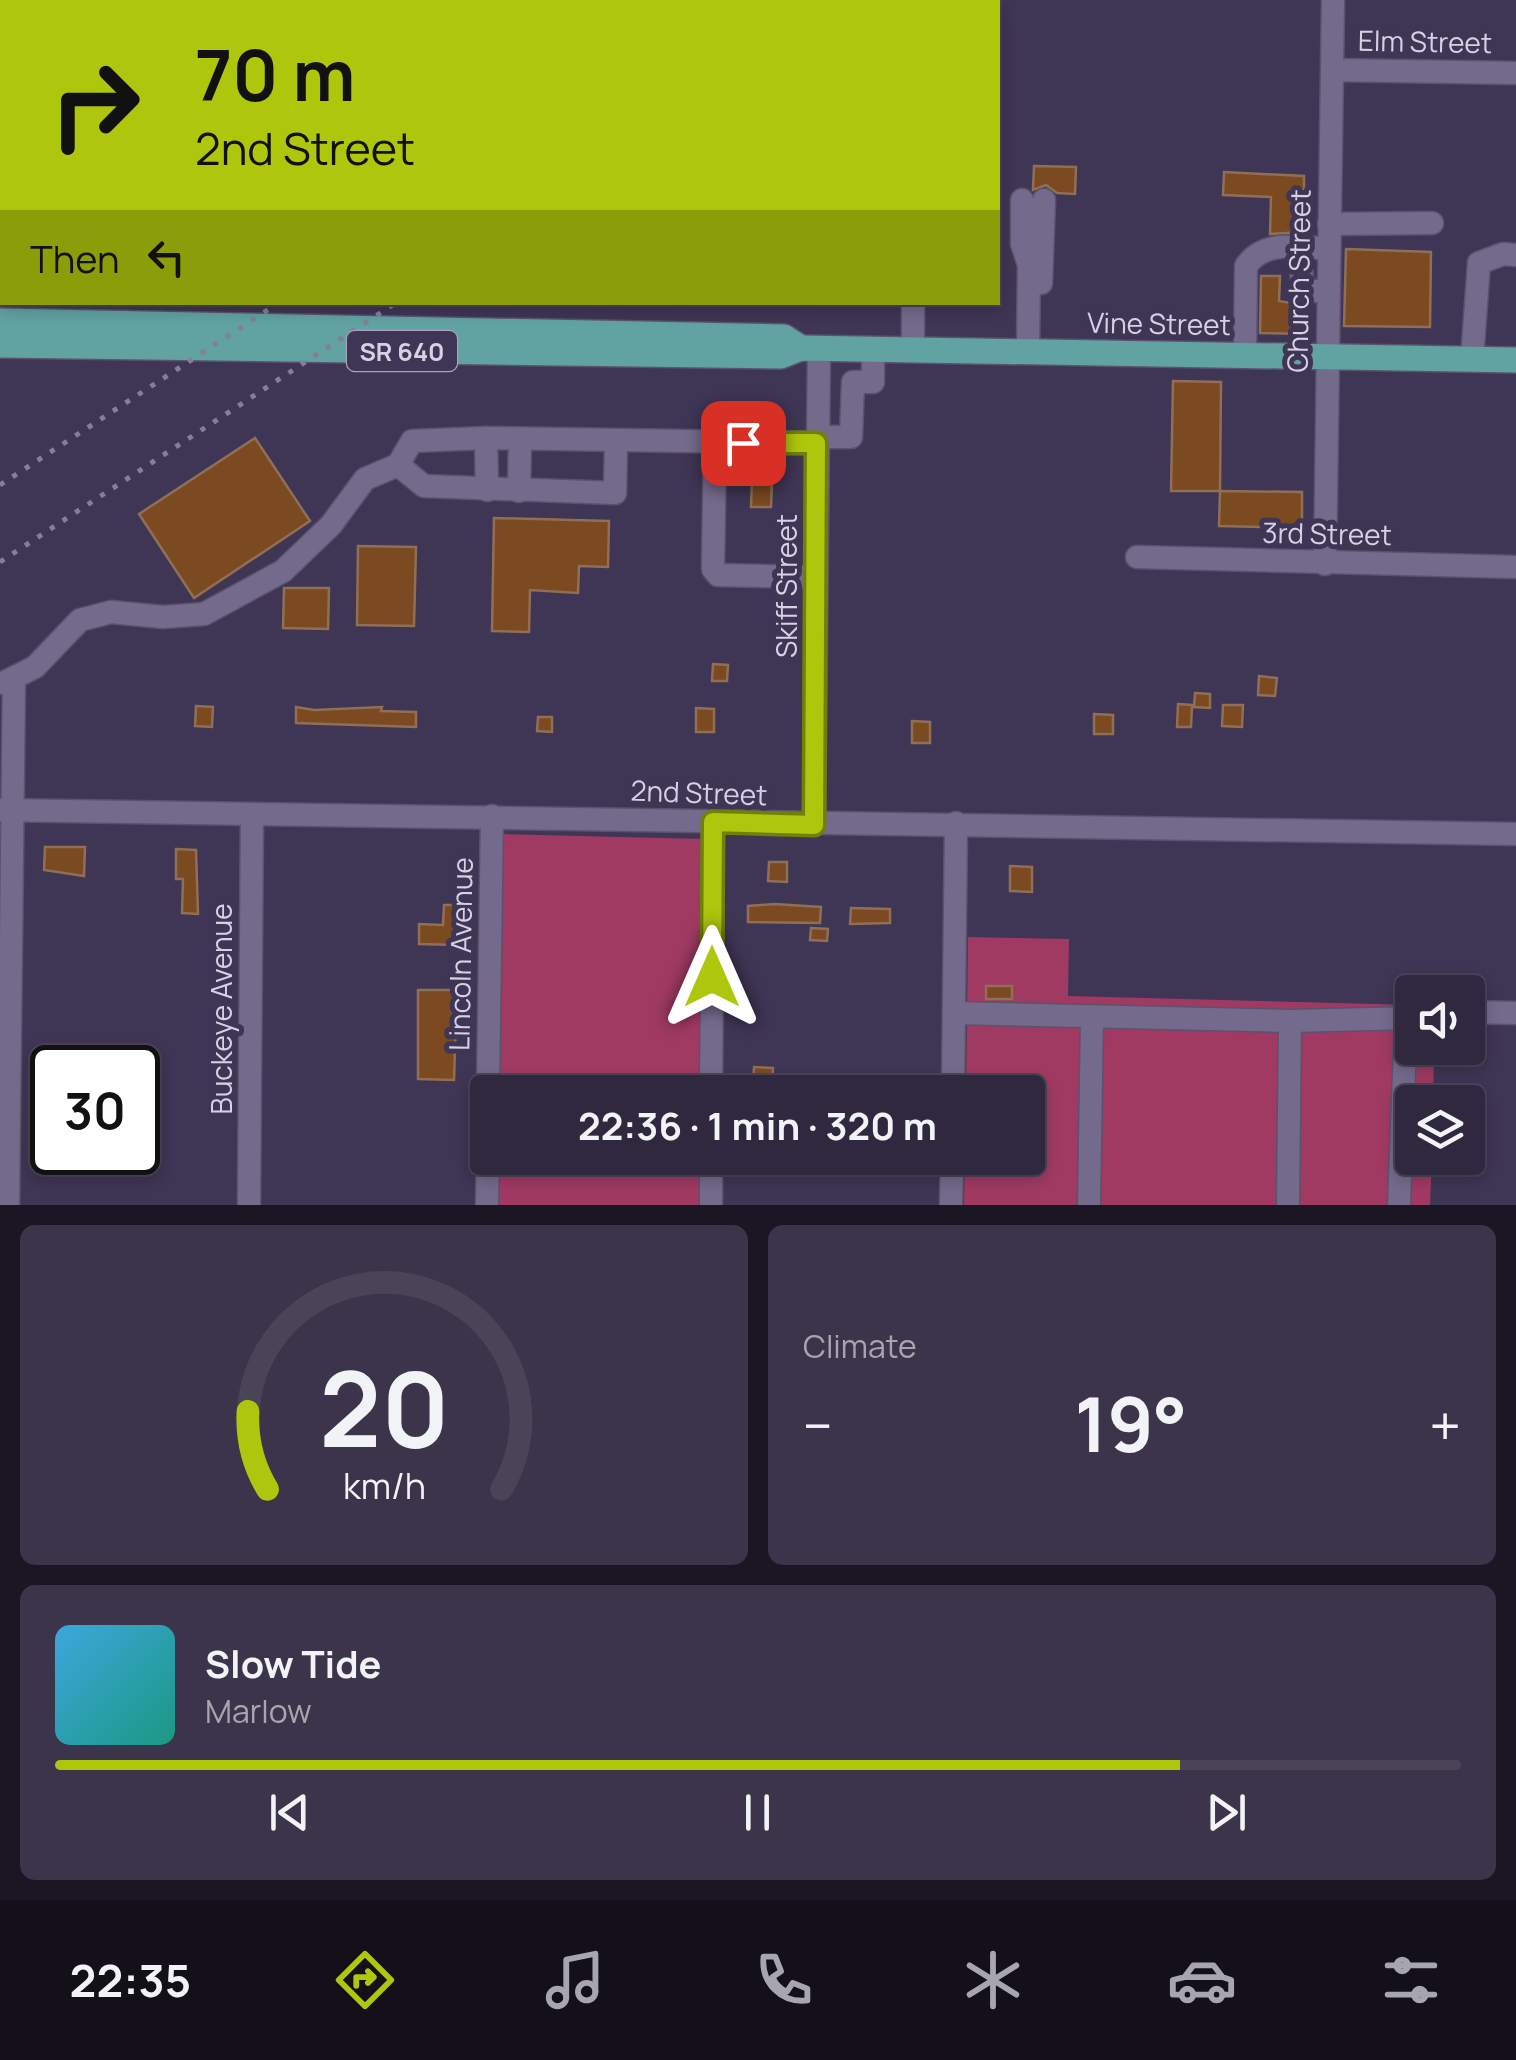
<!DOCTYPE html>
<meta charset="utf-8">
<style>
:root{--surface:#2f283f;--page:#3b344a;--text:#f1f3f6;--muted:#a7a6b0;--line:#4a4459;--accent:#aec60c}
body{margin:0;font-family:Manrope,sans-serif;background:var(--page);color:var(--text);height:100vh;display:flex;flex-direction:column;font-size:38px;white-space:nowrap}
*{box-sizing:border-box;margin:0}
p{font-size:32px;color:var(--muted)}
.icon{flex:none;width:55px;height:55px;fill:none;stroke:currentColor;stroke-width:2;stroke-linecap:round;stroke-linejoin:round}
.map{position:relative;height:1205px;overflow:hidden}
.side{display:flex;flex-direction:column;gap:20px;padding:20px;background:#1a1623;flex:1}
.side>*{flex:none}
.top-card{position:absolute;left:0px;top:0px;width:1000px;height:305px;box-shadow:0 5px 15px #0003,0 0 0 2px var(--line);background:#aec60c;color:#111;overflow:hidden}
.buttons{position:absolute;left:1395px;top:975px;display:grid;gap:20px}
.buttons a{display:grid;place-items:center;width:90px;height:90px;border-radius:10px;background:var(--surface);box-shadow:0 5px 15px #0003,0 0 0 2px var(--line);font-size:50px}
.speed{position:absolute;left:30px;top:1045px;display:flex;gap:20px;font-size:50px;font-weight:700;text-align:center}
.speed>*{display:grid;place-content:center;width:130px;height:130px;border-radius:50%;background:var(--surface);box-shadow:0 5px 15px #0003,0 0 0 2px var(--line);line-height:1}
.speed .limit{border:5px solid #111;border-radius:15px;background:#fff;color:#111}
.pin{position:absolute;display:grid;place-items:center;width:85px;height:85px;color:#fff;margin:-42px;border-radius:20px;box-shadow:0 5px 15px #0006}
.me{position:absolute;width:110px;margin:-55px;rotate:0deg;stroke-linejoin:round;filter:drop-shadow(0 0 8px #0008)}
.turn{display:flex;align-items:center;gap:35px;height:210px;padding:0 30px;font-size:45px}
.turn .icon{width:130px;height:130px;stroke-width:2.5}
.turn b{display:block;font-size:70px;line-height:85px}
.then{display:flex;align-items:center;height:95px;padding:0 30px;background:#0003;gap:20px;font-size:38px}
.big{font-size:75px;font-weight:700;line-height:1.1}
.side .card{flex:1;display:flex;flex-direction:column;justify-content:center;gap:15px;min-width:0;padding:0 35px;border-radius:15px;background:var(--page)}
.side .dial{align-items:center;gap:0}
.dial svg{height:260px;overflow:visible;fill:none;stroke:var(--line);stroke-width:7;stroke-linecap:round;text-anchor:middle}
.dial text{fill:var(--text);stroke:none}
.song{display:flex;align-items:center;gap:30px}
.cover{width:120px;height:120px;border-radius:15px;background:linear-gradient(135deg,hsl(200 70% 55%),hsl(170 70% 35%))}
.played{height:10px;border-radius:5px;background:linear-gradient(90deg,var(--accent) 80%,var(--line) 80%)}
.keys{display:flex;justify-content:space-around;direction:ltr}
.heat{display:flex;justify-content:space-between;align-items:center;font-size:55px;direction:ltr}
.side .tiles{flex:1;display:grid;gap:20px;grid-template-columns:1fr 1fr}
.card:last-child{grid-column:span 2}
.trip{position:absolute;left:470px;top:1075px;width:575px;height:100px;border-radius:10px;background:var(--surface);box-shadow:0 5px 15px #0003,0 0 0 2px var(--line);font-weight:700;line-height:100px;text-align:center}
.tabs{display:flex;height:160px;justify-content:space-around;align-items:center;background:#131019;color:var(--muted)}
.tabs .icon{width:70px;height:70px}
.tabs .current{color:var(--accent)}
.tabs b{font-size:45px;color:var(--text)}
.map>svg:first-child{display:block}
.green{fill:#a03a63}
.building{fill:#7b4a20;stroke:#8f6f56;stroke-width:2.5}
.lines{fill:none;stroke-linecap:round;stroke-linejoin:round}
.minor-casing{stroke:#5b526d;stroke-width:25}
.major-casing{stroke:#5b526d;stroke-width:28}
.minor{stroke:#746a8c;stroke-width:22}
.major{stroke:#61a2a2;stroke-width:25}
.rail{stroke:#867e98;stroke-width:5;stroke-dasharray:5 10;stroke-linecap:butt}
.route-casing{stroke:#718108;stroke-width:25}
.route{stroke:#aec60c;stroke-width:18}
.labels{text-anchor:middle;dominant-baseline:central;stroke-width:10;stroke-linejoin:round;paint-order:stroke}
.shield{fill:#3f3554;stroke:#a9a2ba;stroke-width:2.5}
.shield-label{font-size:25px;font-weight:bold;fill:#d7d1e5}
.street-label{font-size:28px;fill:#d7d1e5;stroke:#3f3554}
</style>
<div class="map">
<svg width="1516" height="1205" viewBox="0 0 1516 1205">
<rect width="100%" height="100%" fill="#3f3554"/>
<!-- green -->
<g class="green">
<polygon points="501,834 704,839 702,1092 497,1092"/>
<polygon points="968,937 1069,939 1068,996 1412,1005 1412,1048 1434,1048 1433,1102 1412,1102 1412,1158 1432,1158 1430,1205 964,1205 965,1158 1028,1158 1028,1092 966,1092"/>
<rect x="496" y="1158" width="206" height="47"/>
</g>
<!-- building -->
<g class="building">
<polygon points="1034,166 1076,167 1075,194 1057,193 1046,185 1033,190"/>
<polygon points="1224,172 1304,176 1304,232 1270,234 1271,197 1223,195"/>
<polygon points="1346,249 1431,252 1430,327 1344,326"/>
<polygon points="1261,276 1280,276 1279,301 1308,306 1308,334 1260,333"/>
<polygon points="1173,381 1221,382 1220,491 1171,491"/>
<polygon points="255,438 310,521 194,598 139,514"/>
<polygon points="752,482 772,483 771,507 751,507"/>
<polygon points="1220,491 1302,492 1302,528 1219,526"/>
<polygon points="494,518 609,521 608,567 579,566 578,593 530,590 529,632 492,631"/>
<polygon points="358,546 416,547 414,626 357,625"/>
<polygon points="284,588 329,588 328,629 283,628"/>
<polygon points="713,664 728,665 727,681 712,681"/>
<polygon points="1259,676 1277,678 1275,696 1258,695"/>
<polygon points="1195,693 1210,694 1210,708 1194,707"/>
<polygon points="1178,704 1192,705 1191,727 1177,727"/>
<polygon points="1223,705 1243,705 1242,727 1222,726"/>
<polygon points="196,706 213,707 212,727 195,726"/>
<polygon points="296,707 314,710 382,707 381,711 416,712 416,727 296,723"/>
<polygon points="696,708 714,709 714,732 696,732"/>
<polygon points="1094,714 1113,715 1113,734 1094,734"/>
<polygon points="538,717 552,717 552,732 537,731"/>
<polygon points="912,721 930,722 930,743 912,743"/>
<polygon points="45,847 85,847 84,876 44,870"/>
<polygon points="176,849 196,850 198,914 182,913 183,879 176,879"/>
<polygon points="769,862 787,862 787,882 768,881"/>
<polygon points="1010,866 1032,867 1032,892 1010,891"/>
<polygon points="774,904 821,907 820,923 748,922 748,906"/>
<polygon points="444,905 458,905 457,945 419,944 419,924 443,925"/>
<polygon points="851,908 890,909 890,923 850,924"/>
<polygon points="811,928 828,929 827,941 810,940"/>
<rect x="986" y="986" width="26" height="13"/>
<polygon points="418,990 457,990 454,1080 418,1079"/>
<polygon points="754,1067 773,1068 772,1084 753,1084"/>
</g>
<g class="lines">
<defs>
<g id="minor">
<polyline points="5,2 5,0"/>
<polyline points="1333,70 1516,73"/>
<polyline points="0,149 2,76"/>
<polyline points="0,175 2,175"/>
<polyline points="1022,200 1022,244 1029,265 1028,351"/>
<polyline points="1329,224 1432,223"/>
<polyline points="1301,248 1302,291 1328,291"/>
<polyline points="1041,283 1044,200"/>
<polyline points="913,349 913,302"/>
<path d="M1245,355L1246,266C1265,239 1299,247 1329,249"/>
<polyline points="1472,359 1479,263 1503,254 1516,255"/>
<polyline points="817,437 851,437 853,382 873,382 873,349"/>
<polyline points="486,438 487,490"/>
<polyline points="715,443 713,569 718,575 816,577"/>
<polyline points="398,465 412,441 486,438 816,443"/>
<polyline points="398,465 424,486 615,493 616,442"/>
<polyline points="519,491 520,440"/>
<polyline points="1137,557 1516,567"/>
<polyline points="1325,564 1333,0"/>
<polyline points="3,683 35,667 80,620 111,612 163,617 204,614 283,571 331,525 365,479 398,465"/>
<polyline points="0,810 1516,834"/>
<polyline points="814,825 819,349"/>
<polyline points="1468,1012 1516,1013"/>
<polyline points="954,1013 1290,1021 1412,1018"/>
<polyline points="488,1092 492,816"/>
<polyline points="711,1092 713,822"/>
<polyline points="953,1092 956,823"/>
<polyline points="8,1205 14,678"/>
<polyline points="249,1205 252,814"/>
<polyline points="487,1205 488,1158"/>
<polyline points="711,1205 711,1158"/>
<polyline points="951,1205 952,1158"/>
<polyline points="1089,1205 1092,1017"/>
<polyline points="1288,1205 1290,1021"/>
<polyline points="1399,1205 1406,1019"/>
</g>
<g id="major">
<polyline points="0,321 784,337 801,348"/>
<polyline points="0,345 781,356 801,348 1516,360"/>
</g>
</defs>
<!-- minor casing -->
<use href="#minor" class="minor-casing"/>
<!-- major casing -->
<use href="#major" class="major-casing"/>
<!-- minor -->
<use href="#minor" class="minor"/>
<!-- major -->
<use href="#major" class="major"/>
<!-- rail -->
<g class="rail">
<polyline points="686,2 690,0"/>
<polyline points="721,2 725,0"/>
<polyline points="779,2 784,0"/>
<polyline points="893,2 899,0"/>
<polyline points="918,2 925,0"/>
<polyline points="0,485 280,302"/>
<polyline points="0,562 397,302"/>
</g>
</g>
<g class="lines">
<defs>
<polyline id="route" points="712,977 713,822 814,825 816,443 743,443"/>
</defs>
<!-- route casing -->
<use href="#route" class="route-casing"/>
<!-- route -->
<use href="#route" class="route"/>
</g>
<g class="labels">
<!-- shield labels -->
<rect class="shield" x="347" y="331" width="110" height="40" rx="8"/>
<g class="shield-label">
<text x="402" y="351">SR 640</text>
</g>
<!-- street labels -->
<g class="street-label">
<text transform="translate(1425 41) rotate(1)">Elm Street</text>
<text transform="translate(1298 281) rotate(-89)">Church Street</text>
<text transform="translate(1159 323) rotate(1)">Vine Street</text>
<text transform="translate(1327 533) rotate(1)">3rd Street</text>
<text transform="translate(786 586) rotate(-90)">Skiff Street</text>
<text transform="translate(699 792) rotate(2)">2nd Street</text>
<text transform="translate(460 954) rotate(-89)">Lincoln Avenue</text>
<text transform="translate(221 1009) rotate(-90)">Buckeye Avenue</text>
</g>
</g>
</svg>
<div class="buttons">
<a><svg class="icon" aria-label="sound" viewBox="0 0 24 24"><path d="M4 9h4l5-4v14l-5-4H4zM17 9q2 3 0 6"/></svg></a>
<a><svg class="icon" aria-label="layers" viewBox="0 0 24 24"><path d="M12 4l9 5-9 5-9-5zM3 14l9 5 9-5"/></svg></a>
</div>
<div class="speed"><div class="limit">30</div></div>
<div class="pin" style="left:743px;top:443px;background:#d93025"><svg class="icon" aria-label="arrive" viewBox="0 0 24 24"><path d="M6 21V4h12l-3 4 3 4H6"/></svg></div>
<svg class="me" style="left:712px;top:977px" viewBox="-20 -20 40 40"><path d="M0-17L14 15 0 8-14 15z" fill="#aec60c" stroke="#fff" stroke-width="4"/></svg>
<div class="trip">22:36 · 1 min · 320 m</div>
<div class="top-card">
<div class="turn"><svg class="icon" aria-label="right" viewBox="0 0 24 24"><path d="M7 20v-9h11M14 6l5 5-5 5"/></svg><div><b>70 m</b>2nd Street</div></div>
<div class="then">Then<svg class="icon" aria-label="left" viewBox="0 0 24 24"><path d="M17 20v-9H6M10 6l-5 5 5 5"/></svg></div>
</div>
</div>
<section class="side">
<div class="tiles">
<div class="card dial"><svg viewBox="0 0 100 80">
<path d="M14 69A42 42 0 1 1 86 69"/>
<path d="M14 69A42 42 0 0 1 8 45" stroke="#aec60c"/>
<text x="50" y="56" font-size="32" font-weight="700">20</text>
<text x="50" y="72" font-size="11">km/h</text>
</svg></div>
<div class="card"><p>Climate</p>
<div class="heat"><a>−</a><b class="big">19°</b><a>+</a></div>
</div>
<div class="card">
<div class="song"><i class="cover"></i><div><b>Slow Tide</b><p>Marlow</p></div></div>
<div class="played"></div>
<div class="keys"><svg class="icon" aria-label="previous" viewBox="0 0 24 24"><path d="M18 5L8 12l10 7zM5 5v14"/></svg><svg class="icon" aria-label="pause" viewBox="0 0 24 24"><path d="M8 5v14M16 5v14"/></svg><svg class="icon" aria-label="next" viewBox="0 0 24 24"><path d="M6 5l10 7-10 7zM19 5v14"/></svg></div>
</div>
</div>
</section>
<nav class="tabs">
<b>22:35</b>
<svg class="icon current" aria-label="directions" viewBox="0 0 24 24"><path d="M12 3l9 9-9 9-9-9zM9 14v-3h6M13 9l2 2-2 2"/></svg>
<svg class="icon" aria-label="music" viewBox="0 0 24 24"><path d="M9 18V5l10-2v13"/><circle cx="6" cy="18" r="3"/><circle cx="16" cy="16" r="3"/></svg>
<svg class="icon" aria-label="phone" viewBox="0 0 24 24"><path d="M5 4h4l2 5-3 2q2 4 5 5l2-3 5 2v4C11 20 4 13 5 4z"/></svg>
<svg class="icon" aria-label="climate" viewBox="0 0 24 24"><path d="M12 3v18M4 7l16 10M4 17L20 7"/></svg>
<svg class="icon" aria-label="car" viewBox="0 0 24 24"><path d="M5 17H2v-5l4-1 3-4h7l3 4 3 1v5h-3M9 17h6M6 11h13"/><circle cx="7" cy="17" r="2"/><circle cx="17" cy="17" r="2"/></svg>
<svg class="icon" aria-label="filters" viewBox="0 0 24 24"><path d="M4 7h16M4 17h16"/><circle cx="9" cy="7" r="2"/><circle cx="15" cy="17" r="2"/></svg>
</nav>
